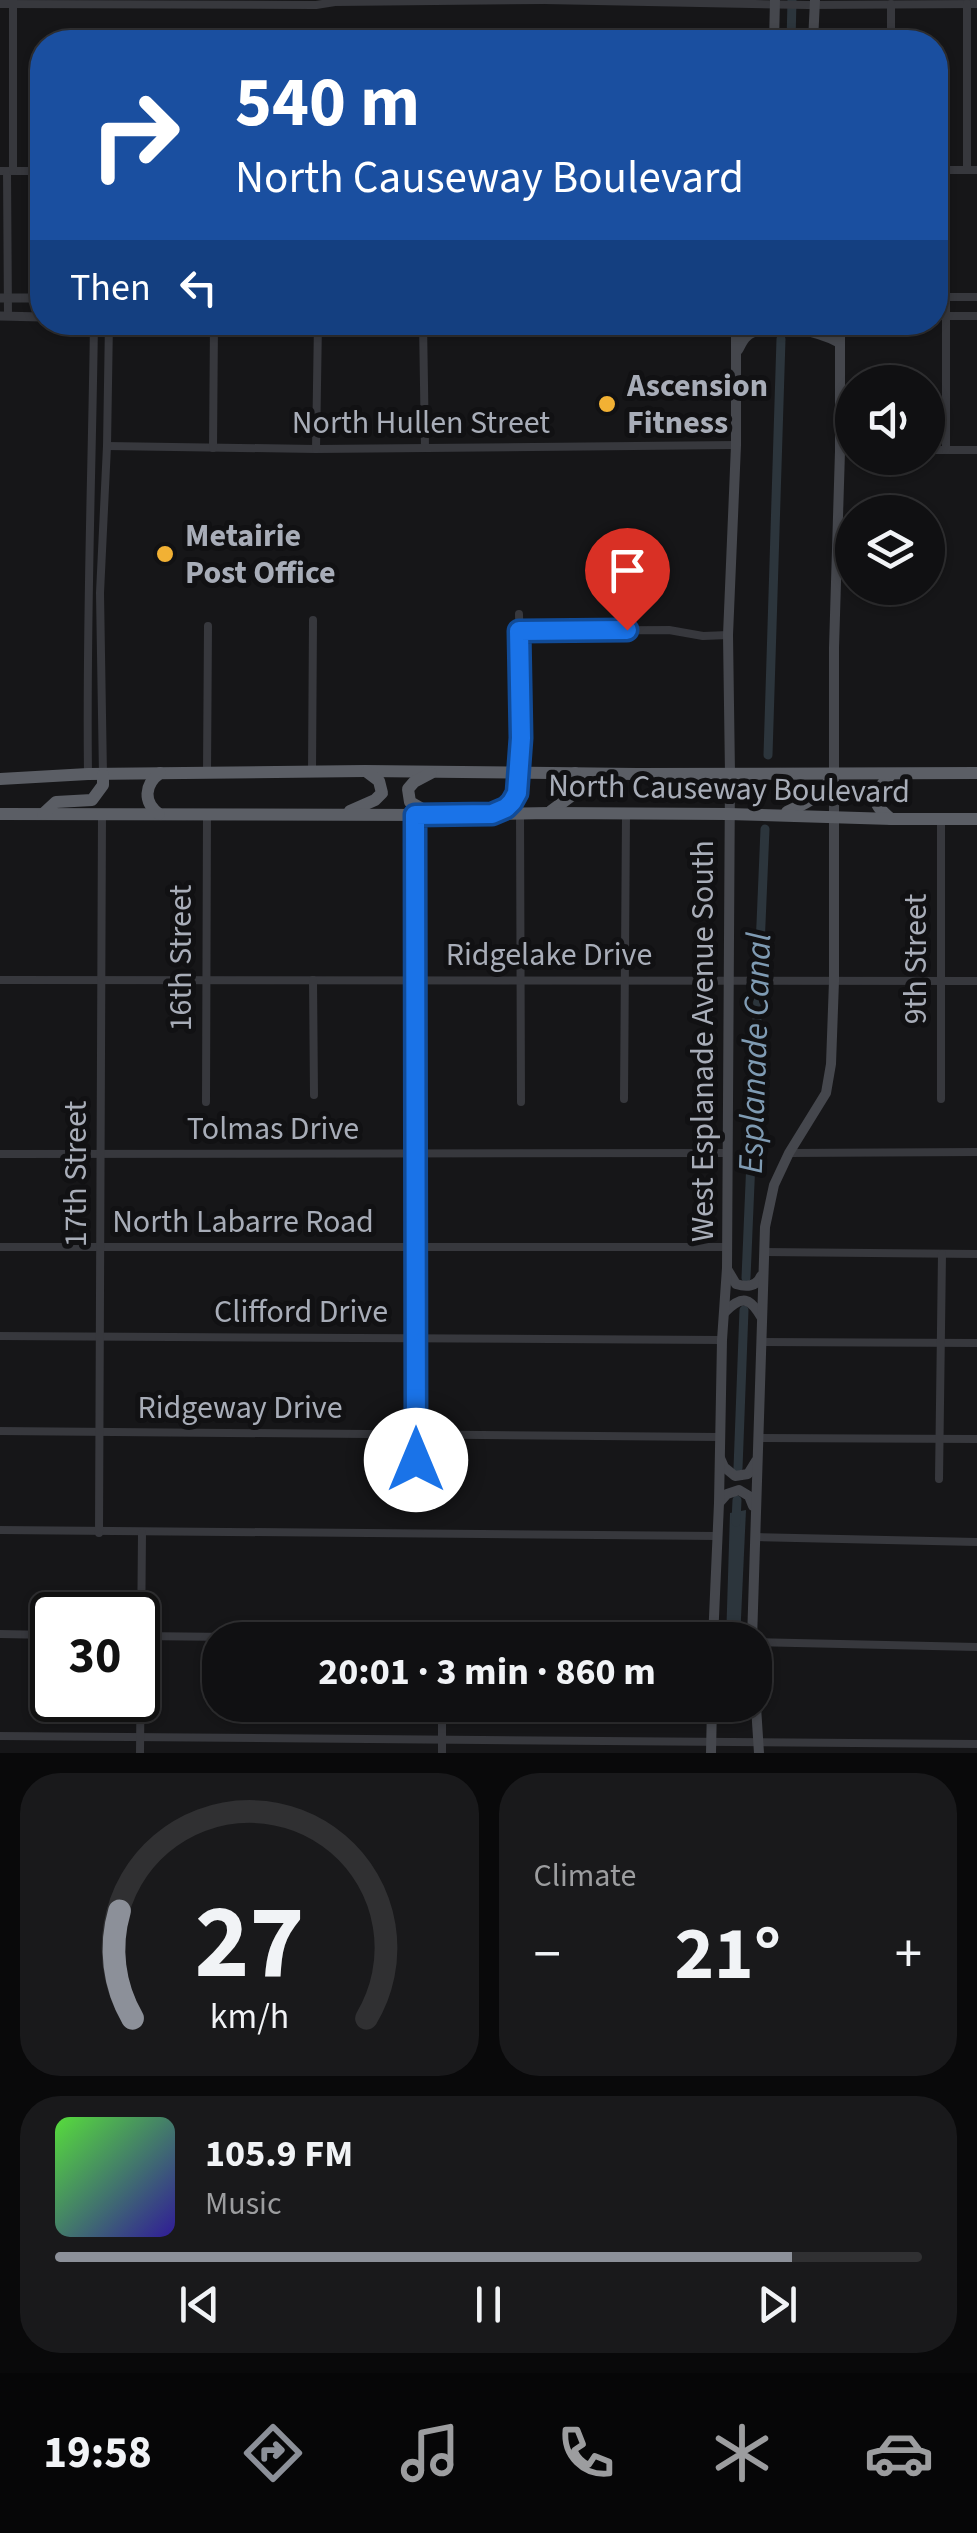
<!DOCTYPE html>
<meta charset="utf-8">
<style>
:root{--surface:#101012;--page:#19191b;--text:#f1f3f6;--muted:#9c9d9f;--line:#303032;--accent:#8c9099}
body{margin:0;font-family:"Source Sans 3",sans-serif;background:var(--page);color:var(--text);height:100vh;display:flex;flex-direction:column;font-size:38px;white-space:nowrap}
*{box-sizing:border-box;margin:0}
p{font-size:32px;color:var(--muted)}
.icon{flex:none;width:55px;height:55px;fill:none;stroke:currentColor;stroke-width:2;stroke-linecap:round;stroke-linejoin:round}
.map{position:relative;height:1753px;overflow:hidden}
.sheet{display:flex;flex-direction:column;gap:20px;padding:20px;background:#09090a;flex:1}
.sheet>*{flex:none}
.top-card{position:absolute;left:30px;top:30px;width:918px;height:305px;border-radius:40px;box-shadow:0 2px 8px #0004,0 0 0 2px var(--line);background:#1a4fa0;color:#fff;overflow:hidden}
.controls{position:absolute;left:835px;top:365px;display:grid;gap:20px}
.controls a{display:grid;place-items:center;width:110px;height:110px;border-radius:50%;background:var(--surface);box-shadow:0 2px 8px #0004,0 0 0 2px var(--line);font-size:50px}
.speed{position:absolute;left:30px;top:1592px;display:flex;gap:20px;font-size:50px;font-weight:700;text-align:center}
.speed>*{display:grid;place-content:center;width:130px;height:130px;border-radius:50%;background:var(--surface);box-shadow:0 2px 8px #0004,0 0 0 2px var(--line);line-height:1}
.speed .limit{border:5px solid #111;border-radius:15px;background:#fff;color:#111}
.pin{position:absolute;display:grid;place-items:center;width:85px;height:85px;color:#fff;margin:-102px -42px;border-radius:50% 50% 50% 0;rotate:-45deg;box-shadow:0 0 10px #0007}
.pin .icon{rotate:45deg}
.me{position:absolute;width:110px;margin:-55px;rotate:0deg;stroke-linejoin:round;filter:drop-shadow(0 0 8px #0008)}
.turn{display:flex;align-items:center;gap:35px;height:210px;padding:0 40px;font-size:45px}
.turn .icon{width:130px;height:130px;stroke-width:2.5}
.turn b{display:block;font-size:70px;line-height:85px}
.then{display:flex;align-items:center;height:95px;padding:0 40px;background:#0003;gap:20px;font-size:38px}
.big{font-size:75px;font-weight:700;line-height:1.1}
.sheet .card{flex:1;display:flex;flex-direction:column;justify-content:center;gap:15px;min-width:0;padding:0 35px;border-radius:40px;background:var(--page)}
.sheet .dial{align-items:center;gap:0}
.dial svg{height:260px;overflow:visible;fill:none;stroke:var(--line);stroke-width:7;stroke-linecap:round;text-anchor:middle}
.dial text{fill:var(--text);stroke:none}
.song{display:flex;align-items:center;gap:30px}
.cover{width:120px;height:120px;border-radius:15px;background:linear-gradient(135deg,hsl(110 70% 55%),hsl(250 70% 35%))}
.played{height:10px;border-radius:5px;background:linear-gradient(90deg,var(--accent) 85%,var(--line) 85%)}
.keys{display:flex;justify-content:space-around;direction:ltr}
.heat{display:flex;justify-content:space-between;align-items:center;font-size:55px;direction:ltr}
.sheet .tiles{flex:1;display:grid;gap:20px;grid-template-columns:1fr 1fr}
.card:last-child{grid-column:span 2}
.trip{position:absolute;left:202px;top:1622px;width:570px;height:100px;border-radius:40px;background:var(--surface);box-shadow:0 2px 8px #0004,0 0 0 2px var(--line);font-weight:700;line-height:100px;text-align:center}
.tab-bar{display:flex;height:160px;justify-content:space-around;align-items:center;background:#060607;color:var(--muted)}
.tab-bar .icon{width:70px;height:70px}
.tab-bar .selected{color:var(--accent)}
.tab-bar b{font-size:45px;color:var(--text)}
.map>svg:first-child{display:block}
.water{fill:#2c353c}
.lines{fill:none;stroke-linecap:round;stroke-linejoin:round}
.canal{stroke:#2c353c;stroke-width:9}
.minor{stroke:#37383d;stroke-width:8}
.tertiary{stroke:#37383d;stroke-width:9}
.secondary{stroke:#45474d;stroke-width:10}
.trunk{stroke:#5b5e65;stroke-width:12}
.route-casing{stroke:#114b97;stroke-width:25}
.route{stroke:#1a73e8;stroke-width:18}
.poi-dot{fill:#f2b134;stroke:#111113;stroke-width:4}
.labels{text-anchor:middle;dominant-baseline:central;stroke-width:10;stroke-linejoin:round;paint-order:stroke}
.poi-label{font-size:32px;font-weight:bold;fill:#a8adb8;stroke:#111113;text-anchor:start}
.street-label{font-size:32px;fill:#a8adb8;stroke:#111113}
.water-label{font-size:35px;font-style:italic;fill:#7f9bb3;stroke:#111113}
</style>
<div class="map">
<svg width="977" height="1753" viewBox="0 0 977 1753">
<rect width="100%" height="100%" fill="#161618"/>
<!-- water -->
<polygon class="water" points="746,1510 740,1640 726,1640 730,1513"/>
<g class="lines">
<!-- canal -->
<g class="canal">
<polyline points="791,42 792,0"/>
<polyline points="768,755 781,339"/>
<polyline points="746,1278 765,829"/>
<polyline points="738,1468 744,1310"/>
<polyline points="736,1522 737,1500"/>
</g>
<!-- minor -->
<g class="minor">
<polyline points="544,0 808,5 977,4"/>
<polyline points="0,4 316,5 335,2 543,0"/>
<polyline points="967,4 967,170"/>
<polyline points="891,42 891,4"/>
<polyline points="935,170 977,170"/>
<polyline points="0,171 42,171"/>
<polyline points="7,171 8,316"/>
<polyline points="13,171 13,1"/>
<polyline points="935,297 977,297"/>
<polyline points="935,316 977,316"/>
<polyline points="423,322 425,448"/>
<polyline points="107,446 316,449 736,445"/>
<polyline points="213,448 214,322"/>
<polyline points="316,449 318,322"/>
<polyline points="928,450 977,450"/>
<polyline points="946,450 946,170"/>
<polyline points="519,631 669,630 703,636 728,635"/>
<polyline points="312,772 313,620"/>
<polyline points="518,772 521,738 519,614"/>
<polyline points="207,773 208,626"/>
<path d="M88,774C86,623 92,473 94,322"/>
<polyline points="103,775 100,593 107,446 109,322"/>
<polyline points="520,813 521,1102"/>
<polyline points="415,815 416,1486"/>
<polyline points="0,980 977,981"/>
<polyline points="313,980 314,1095"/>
<polyline points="624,1099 626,814"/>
<polyline points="941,1099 941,819"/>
<polyline points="206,1102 207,814"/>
<polyline points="789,1153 977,1152"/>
<polyline points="0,1154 727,1153"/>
<polyline points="0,1247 725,1247"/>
<polyline points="764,1252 977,1254"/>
<polyline points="0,1336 722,1340"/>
<polyline points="761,1342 977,1343"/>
<polyline points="0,1431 719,1437"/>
<polyline points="758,1438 977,1439"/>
<polyline points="939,1479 942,1254"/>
<polyline points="0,1530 718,1536"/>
<polyline points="99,1533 102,815"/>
<polyline points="755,1537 977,1542"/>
<polyline points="0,1634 52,1635"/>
<polyline points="138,1636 525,1640"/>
<polyline points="755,1642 977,1647"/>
<polyline points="0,1736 977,1744"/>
<polyline points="140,1753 142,1533"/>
<polyline points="442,1753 442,1705"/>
</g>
<!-- tertiary -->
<g class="tertiary">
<polyline points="0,298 42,298"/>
<polyline points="0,316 42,317"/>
</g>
<!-- secondary -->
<g class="secondary">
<polyline points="774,42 775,0"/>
<polyline points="813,42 815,0"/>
<path d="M738,350C742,343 745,335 754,332C778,323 818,331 840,343"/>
<path d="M727,1269L736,1284C746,1287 757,1287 761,1276"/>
<path d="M725,1312C742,1295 750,1297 762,1318"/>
<polyline points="720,1458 724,1467 735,1476 748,1474 756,1461"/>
<polyline points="719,1503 727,1494 739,1490 749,1496 753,1506"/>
<polyline points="713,1640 719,1503 722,1340 727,1268 730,774 728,635 736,445 736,322"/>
<polyline points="752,1640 765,1227 774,1185 789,1153 826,1093 831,1064 834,981 834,648 840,451 840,322"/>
<polyline points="755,1691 759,1753"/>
<polyline points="711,1753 712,1705"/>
</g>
<!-- trunk -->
<g class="trunk">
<path d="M891,774C873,795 868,800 891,819"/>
<polyline points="0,779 88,774 365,771 637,774 977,773"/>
<polyline points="350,811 375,800 382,793 379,781 367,772"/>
<path d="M500,811C517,804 517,789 518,772"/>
<polyline points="551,811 574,794 575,773"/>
<path d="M787,812C808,802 823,796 833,774"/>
<polyline points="429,813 410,802 408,789 414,782 431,773"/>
<polyline points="0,814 433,815 549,813 729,814 892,819 977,819"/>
<polyline points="43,814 56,802 92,800 103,785 103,775"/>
<path d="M159,814C143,802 144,785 160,773"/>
</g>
</g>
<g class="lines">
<defs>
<polyline id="route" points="416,1460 415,815 492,814 506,808 512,802 517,793 521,738 519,631 627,630"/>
</defs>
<!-- route casing -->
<use href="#route" class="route-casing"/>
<!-- route -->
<use href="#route" class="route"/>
</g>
<!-- markers -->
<g class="poi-dot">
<circle cx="607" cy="404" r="10"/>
<circle cx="165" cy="554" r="10"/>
</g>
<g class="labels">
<!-- poi labels -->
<g class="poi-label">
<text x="627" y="386">Ascension<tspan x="627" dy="37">Fitness</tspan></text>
<text x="185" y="536">Metairie<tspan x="185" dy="37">Post Office</tspan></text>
</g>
<!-- street labels -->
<g class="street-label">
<text x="421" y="423">North Hullen Street</text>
<text transform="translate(729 789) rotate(1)">North Causeway Boulevard</text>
<text x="549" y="955">Ridgelake Drive</text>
<text transform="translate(181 958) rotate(-90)">16th Street</text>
<text transform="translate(916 959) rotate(-90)">9th Street</text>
<text transform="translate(703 1041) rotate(-90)">West Esplanade Avenue South</text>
<text x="273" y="1129">Tolmas Drive</text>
<text transform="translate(76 1174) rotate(-90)">17th Street</text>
<text x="243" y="1222">North Labarre Road</text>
<text x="301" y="1312">Clifford Drive</text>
<text x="240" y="1408">Ridgeway Drive</text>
</g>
<!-- water labels -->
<g class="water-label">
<text transform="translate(755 1053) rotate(-88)">Esplanade Canal</text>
</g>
</g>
</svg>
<div class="controls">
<a><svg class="icon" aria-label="sound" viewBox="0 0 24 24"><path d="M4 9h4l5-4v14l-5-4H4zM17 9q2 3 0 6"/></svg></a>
<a><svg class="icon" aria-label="layers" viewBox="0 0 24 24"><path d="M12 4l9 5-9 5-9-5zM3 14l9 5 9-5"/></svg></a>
</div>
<div class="speed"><div class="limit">30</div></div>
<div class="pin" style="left:627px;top:630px;background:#d93025"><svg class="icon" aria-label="arrive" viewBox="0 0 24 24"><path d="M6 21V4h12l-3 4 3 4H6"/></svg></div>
<svg class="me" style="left:416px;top:1460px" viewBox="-20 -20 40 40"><circle r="19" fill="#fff"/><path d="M0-13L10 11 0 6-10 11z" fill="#1a73e8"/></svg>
<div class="trip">20:01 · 3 min · 860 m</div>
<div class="top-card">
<div class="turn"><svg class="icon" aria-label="right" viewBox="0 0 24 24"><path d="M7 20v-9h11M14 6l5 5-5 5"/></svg><div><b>540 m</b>North Causeway Boulevard</div></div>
<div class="then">Then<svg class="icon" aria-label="left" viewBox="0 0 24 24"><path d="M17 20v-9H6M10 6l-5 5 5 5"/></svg></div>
</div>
</div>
<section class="sheet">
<div class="tiles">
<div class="card dial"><svg viewBox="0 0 100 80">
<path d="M14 69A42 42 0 1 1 86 69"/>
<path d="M14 69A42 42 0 0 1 10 36" stroke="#8c9099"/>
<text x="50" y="56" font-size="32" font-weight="700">27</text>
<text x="50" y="72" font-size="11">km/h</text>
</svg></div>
<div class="card"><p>Climate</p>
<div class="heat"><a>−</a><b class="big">21°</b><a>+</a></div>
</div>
<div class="card">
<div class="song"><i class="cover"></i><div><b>105.9 FM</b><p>Music</p></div></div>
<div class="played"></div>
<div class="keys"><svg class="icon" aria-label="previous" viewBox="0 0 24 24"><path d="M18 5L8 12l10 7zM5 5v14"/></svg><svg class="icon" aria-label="pause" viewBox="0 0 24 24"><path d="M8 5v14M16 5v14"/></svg><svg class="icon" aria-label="next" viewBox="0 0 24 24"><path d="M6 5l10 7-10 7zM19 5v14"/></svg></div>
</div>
</div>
</section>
<nav class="tab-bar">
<b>19:58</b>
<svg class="icon selected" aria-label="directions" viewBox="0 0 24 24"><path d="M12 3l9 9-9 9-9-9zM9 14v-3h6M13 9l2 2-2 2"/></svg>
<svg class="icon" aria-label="music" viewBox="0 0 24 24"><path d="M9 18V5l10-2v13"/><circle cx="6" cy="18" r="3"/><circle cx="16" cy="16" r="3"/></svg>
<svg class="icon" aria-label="phone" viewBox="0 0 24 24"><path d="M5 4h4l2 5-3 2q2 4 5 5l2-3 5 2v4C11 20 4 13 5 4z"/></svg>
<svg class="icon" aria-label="climate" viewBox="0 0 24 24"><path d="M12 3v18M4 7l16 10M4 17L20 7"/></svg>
<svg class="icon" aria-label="car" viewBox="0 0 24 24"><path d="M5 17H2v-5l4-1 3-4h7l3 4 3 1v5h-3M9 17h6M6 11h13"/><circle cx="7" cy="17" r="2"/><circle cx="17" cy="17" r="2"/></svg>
</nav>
